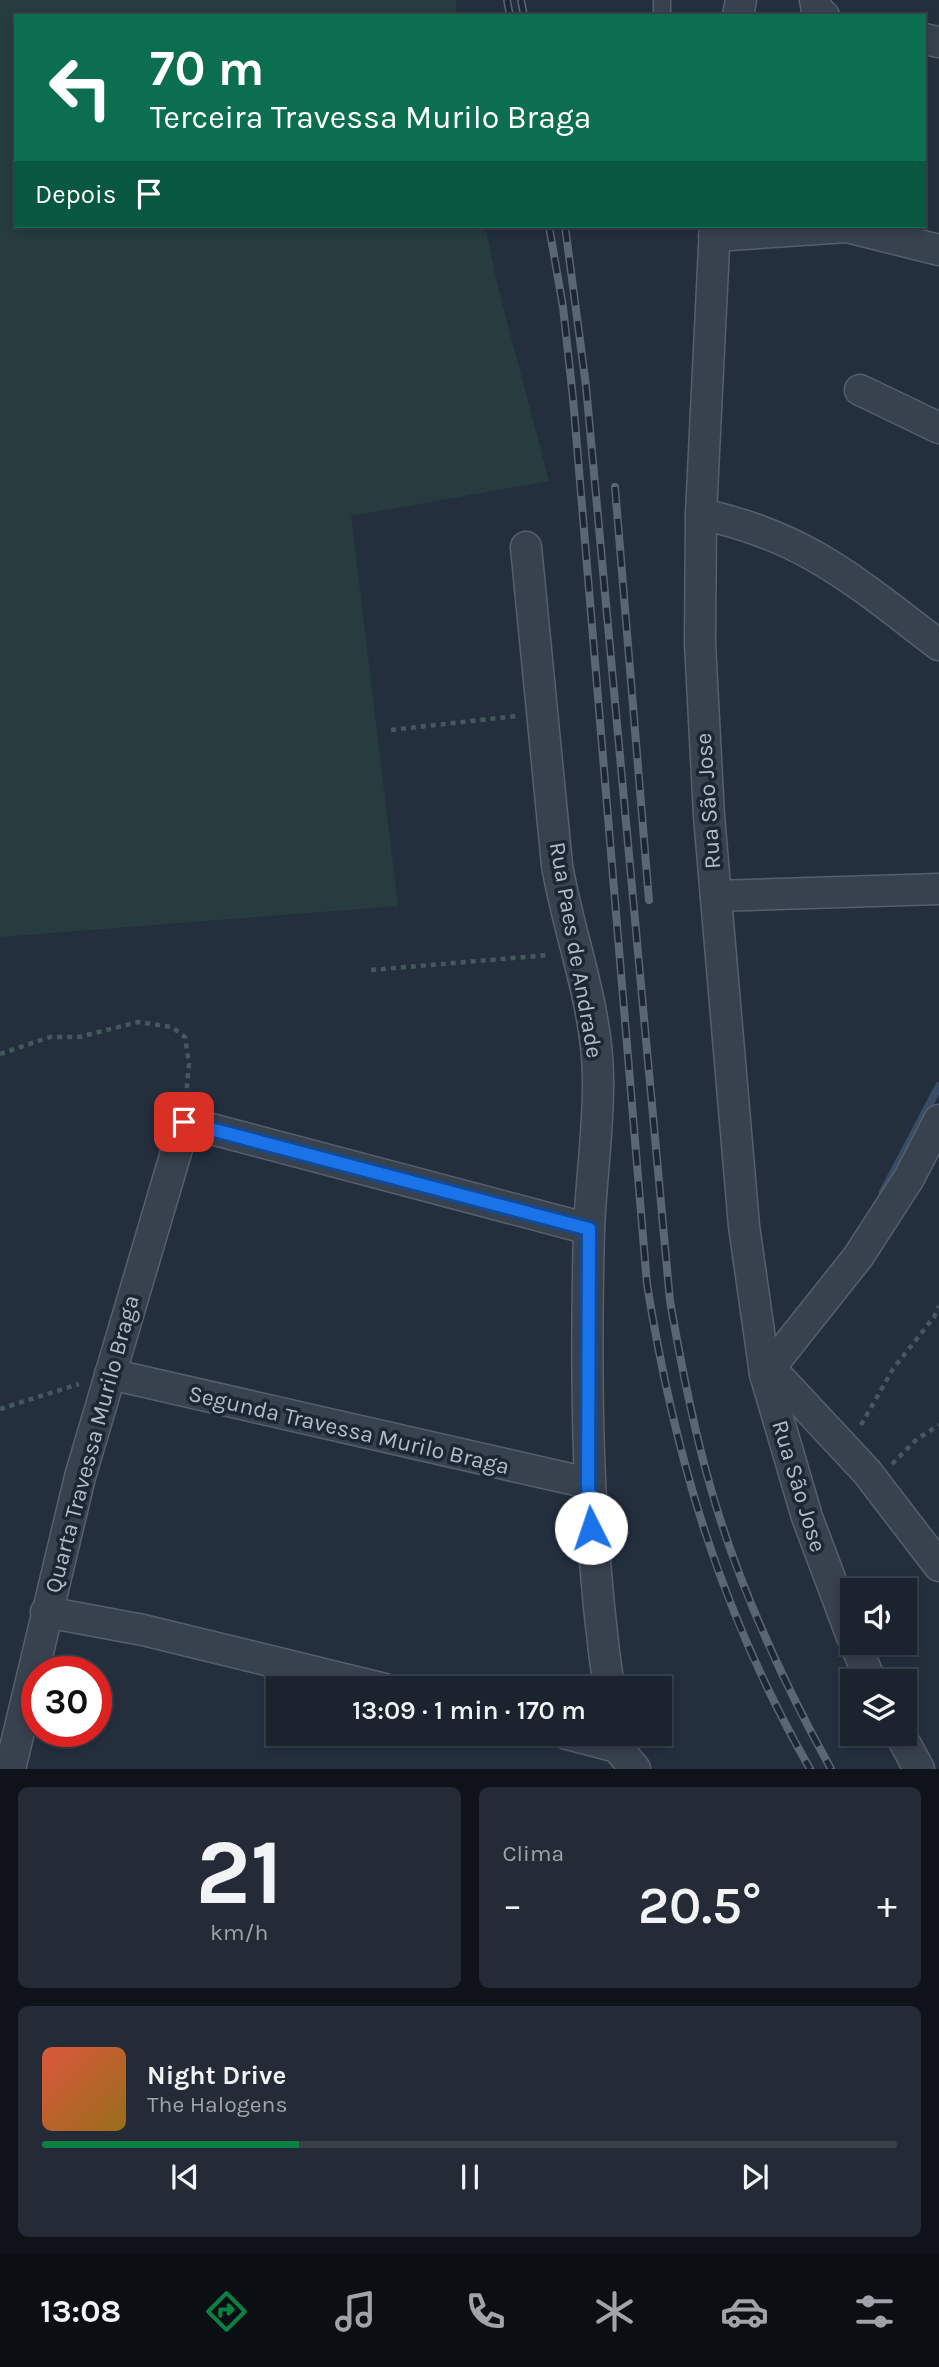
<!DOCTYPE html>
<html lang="pt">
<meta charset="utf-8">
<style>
:root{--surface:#1b232e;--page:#242b36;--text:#f1f3f6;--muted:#a0a4aa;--line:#39404a;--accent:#0b8043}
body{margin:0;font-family:Karla,sans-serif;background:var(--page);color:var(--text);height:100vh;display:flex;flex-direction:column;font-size:26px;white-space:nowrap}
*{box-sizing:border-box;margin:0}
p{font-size:23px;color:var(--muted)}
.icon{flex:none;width:38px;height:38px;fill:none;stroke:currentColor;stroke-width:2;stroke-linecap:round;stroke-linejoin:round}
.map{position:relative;height:1769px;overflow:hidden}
.panel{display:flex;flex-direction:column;gap:18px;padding:18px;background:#0f1319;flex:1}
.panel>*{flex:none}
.guide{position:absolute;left:14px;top:14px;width:912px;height:214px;border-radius:0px;box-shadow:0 4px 10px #0003,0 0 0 2px var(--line);background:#0b6e4f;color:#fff;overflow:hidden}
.fabs{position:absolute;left:840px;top:1578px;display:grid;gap:14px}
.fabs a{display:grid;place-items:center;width:77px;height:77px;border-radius:0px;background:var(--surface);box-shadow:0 4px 10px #0003,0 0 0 2px var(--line);font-size:35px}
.speed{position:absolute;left:21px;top:1656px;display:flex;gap:14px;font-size:35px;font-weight:700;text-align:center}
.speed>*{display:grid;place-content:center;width:91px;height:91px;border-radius:50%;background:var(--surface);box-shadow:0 4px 10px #0003,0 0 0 2px var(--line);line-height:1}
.speed .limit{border:10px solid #d22;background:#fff;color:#111}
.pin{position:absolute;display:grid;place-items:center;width:60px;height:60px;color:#fff;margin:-30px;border-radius:14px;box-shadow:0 4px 10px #0006}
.me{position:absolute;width:77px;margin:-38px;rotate:356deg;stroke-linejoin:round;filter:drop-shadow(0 0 5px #0008)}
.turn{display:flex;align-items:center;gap:24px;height:147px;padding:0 21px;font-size:32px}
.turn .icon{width:91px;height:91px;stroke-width:2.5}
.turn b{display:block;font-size:49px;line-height:60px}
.then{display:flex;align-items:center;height:66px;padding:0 21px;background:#0003;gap:14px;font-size:26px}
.big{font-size:52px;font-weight:600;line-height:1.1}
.panel .card{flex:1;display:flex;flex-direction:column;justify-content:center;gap:10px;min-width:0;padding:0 24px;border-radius:10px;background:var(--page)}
.panel .dial{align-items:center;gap:0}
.dial b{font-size:91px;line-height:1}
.song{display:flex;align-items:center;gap:21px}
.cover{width:84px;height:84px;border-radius:10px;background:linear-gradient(135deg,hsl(10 70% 55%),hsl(40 70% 35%))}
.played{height:7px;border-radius:4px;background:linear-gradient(90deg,var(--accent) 30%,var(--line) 30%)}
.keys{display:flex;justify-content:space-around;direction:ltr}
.heat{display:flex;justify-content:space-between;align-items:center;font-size:38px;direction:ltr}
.panel .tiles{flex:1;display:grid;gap:18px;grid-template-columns:1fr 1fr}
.card:last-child{grid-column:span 2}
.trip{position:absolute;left:266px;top:1676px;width:406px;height:70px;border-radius:0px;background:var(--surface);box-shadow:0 4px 10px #0003,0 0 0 2px var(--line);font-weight:600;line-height:70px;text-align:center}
.tab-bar{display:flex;height:112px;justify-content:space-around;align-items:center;background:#0b0e12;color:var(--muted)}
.tab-bar .icon{width:49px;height:49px}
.tab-bar .active{color:var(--accent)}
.tab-bar b{font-size:32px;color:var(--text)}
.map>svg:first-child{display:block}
.green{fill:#263c3f}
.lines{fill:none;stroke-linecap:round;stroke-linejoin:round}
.stream{stroke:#394c67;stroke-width:8}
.lane-casing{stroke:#565f6c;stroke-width:19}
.street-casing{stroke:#565f6c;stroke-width:33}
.path{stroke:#44595c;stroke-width:4.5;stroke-dasharray:5 5;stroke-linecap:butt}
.lane{stroke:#38414e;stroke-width:16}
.street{stroke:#38414e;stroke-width:30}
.rail-casing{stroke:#5a6575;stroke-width:8}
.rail{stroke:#1d2633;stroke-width:5;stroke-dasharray:16;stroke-linecap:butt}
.route-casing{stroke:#114b97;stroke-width:18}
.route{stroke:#1a73e8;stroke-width:12}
.labels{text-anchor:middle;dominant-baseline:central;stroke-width:7;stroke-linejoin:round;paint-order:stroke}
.street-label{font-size:23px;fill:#b4bcc9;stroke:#1d2633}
</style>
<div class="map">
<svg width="939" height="1769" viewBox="0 0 939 1769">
<rect width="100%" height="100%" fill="#242f3e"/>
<!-- green -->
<polygon class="green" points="0,0 456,0 457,16 16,16 16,226 485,226 499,291 549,481 351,516 398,906 0,937"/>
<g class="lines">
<!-- stream -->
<polyline class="stream" points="883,1192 939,1086"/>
<defs>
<polyline id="lane" points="662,0 662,16"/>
<g id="street">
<polyline points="815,0 817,10 824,16"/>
<polyline points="738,16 741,0"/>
<polyline points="924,39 939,42"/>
<polyline points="715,226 701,514 700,643 709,816 744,1226 765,1374 807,1517 852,1637"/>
<polyline points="714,236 847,227 939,250"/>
<polyline points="860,390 939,428"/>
<path d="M701,514C806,536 857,583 939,645"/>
<path d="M526,547L557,865C569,936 597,1004 598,1077C599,1128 591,1179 589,1230C585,1384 587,1536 609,1689"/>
<polyline points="716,896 939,889"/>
<polyline points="770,1368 867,1472 939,1566"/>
<polyline points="110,1374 588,1483"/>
<polyline points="765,1374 858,1257 909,1178 939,1120"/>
<polyline points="46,1612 143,1630 385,1689"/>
<polyline points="855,1643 871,1682"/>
<polyline points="567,1734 617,1747"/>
<polyline points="615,1734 617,1747 635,1769"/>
<polyline points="900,1734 919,1769"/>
<polyline points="10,1769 80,1477 185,1122 589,1229"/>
</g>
</defs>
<!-- lane casing -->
<use href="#lane" class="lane-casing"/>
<!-- street casing -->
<use href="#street" class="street-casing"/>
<!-- path -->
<g class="path">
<polyline points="391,730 516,716"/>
<polyline points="371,970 549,955"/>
<polyline points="0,1054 50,1037 79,1037 138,1022 172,1027 185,1037 189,1064 186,1096"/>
<polyline points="0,1409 79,1384"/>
<polyline points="861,1425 893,1369 934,1317 939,1306"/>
<polyline points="892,1464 917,1439 939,1425"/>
</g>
<!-- lane -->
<use href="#lane" class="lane"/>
<!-- street -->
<use href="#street" class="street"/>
<defs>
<g id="rail">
<polyline points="507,0 510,16"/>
<polyline points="521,0 524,16"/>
<path d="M549,226L563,307L573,398L647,1284C675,1459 721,1613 810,1769"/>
<path d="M565,226L586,386L670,1301C681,1364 693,1427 711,1489C739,1587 782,1680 831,1769"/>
<polyline points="615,487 649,900"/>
</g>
</defs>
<!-- rail casing -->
<use href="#rail" class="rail-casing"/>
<!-- rail -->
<use href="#rail" class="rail"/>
</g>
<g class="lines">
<defs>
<polyline id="route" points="184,1122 589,1229 588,1483 591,1528"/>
</defs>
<!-- route casing -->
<use href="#route" class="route-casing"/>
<!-- route -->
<use href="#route" class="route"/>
</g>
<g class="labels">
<!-- street labels -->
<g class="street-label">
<text transform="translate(708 801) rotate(-94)">Rua São Jose</text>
<text transform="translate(576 950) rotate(80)">Rua Paes de Andrade</text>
<text transform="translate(349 1430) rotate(13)">Segunda Travessa Murilo Braga</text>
<text transform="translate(92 1444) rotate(-75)">Quarta Travessa Murilo Braga</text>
<text transform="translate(799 1486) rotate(73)">Rua São Jose</text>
</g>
</g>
</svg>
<div class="fabs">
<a><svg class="icon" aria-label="sound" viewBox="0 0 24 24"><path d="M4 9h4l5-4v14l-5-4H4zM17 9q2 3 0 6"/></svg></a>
<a><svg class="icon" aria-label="layers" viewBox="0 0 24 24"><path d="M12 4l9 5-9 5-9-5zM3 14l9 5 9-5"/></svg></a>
</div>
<div class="speed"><div class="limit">30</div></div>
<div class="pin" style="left:184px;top:1122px;background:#d93025"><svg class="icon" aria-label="arrive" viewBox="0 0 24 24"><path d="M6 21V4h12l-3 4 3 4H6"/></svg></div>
<svg class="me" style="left:591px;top:1528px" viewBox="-20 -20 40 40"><circle r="19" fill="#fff"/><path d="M0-13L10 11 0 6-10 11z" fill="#1a73e8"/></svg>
<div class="trip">13:09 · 1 min · 170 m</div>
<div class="guide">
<div class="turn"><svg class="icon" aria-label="left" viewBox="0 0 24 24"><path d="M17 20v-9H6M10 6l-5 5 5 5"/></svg><div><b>70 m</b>Terceira Travessa Murilo Braga</div></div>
<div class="then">Depois<svg class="icon" aria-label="arrive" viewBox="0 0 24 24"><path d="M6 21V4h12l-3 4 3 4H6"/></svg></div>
</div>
</div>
<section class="panel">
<div class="tiles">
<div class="card dial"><b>21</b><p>km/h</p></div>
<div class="card"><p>Clima</p>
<div class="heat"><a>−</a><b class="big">20.5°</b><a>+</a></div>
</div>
<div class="card">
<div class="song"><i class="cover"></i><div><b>Night Drive</b><p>The Halogens</p></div></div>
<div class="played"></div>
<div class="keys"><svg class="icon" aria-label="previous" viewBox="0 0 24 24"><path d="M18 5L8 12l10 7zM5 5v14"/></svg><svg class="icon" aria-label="pause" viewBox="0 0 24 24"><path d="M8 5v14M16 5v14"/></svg><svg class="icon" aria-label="next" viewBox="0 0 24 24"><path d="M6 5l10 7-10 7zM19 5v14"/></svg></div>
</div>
</div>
</section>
<nav class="tab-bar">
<b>13:08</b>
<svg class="icon active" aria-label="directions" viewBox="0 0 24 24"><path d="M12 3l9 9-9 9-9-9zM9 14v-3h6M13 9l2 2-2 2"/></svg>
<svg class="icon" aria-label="music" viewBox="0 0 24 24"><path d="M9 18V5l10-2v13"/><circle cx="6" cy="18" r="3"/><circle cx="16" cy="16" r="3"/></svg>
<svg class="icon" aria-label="phone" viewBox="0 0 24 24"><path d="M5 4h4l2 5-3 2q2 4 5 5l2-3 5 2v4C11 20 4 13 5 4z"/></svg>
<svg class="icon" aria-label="climate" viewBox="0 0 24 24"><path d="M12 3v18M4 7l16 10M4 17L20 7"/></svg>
<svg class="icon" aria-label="car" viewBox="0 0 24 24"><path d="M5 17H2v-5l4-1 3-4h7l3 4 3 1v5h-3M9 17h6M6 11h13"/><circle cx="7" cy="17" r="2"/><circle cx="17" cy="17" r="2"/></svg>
<svg class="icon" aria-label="filters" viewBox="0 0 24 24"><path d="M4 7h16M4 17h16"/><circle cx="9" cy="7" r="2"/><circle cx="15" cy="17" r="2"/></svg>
</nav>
